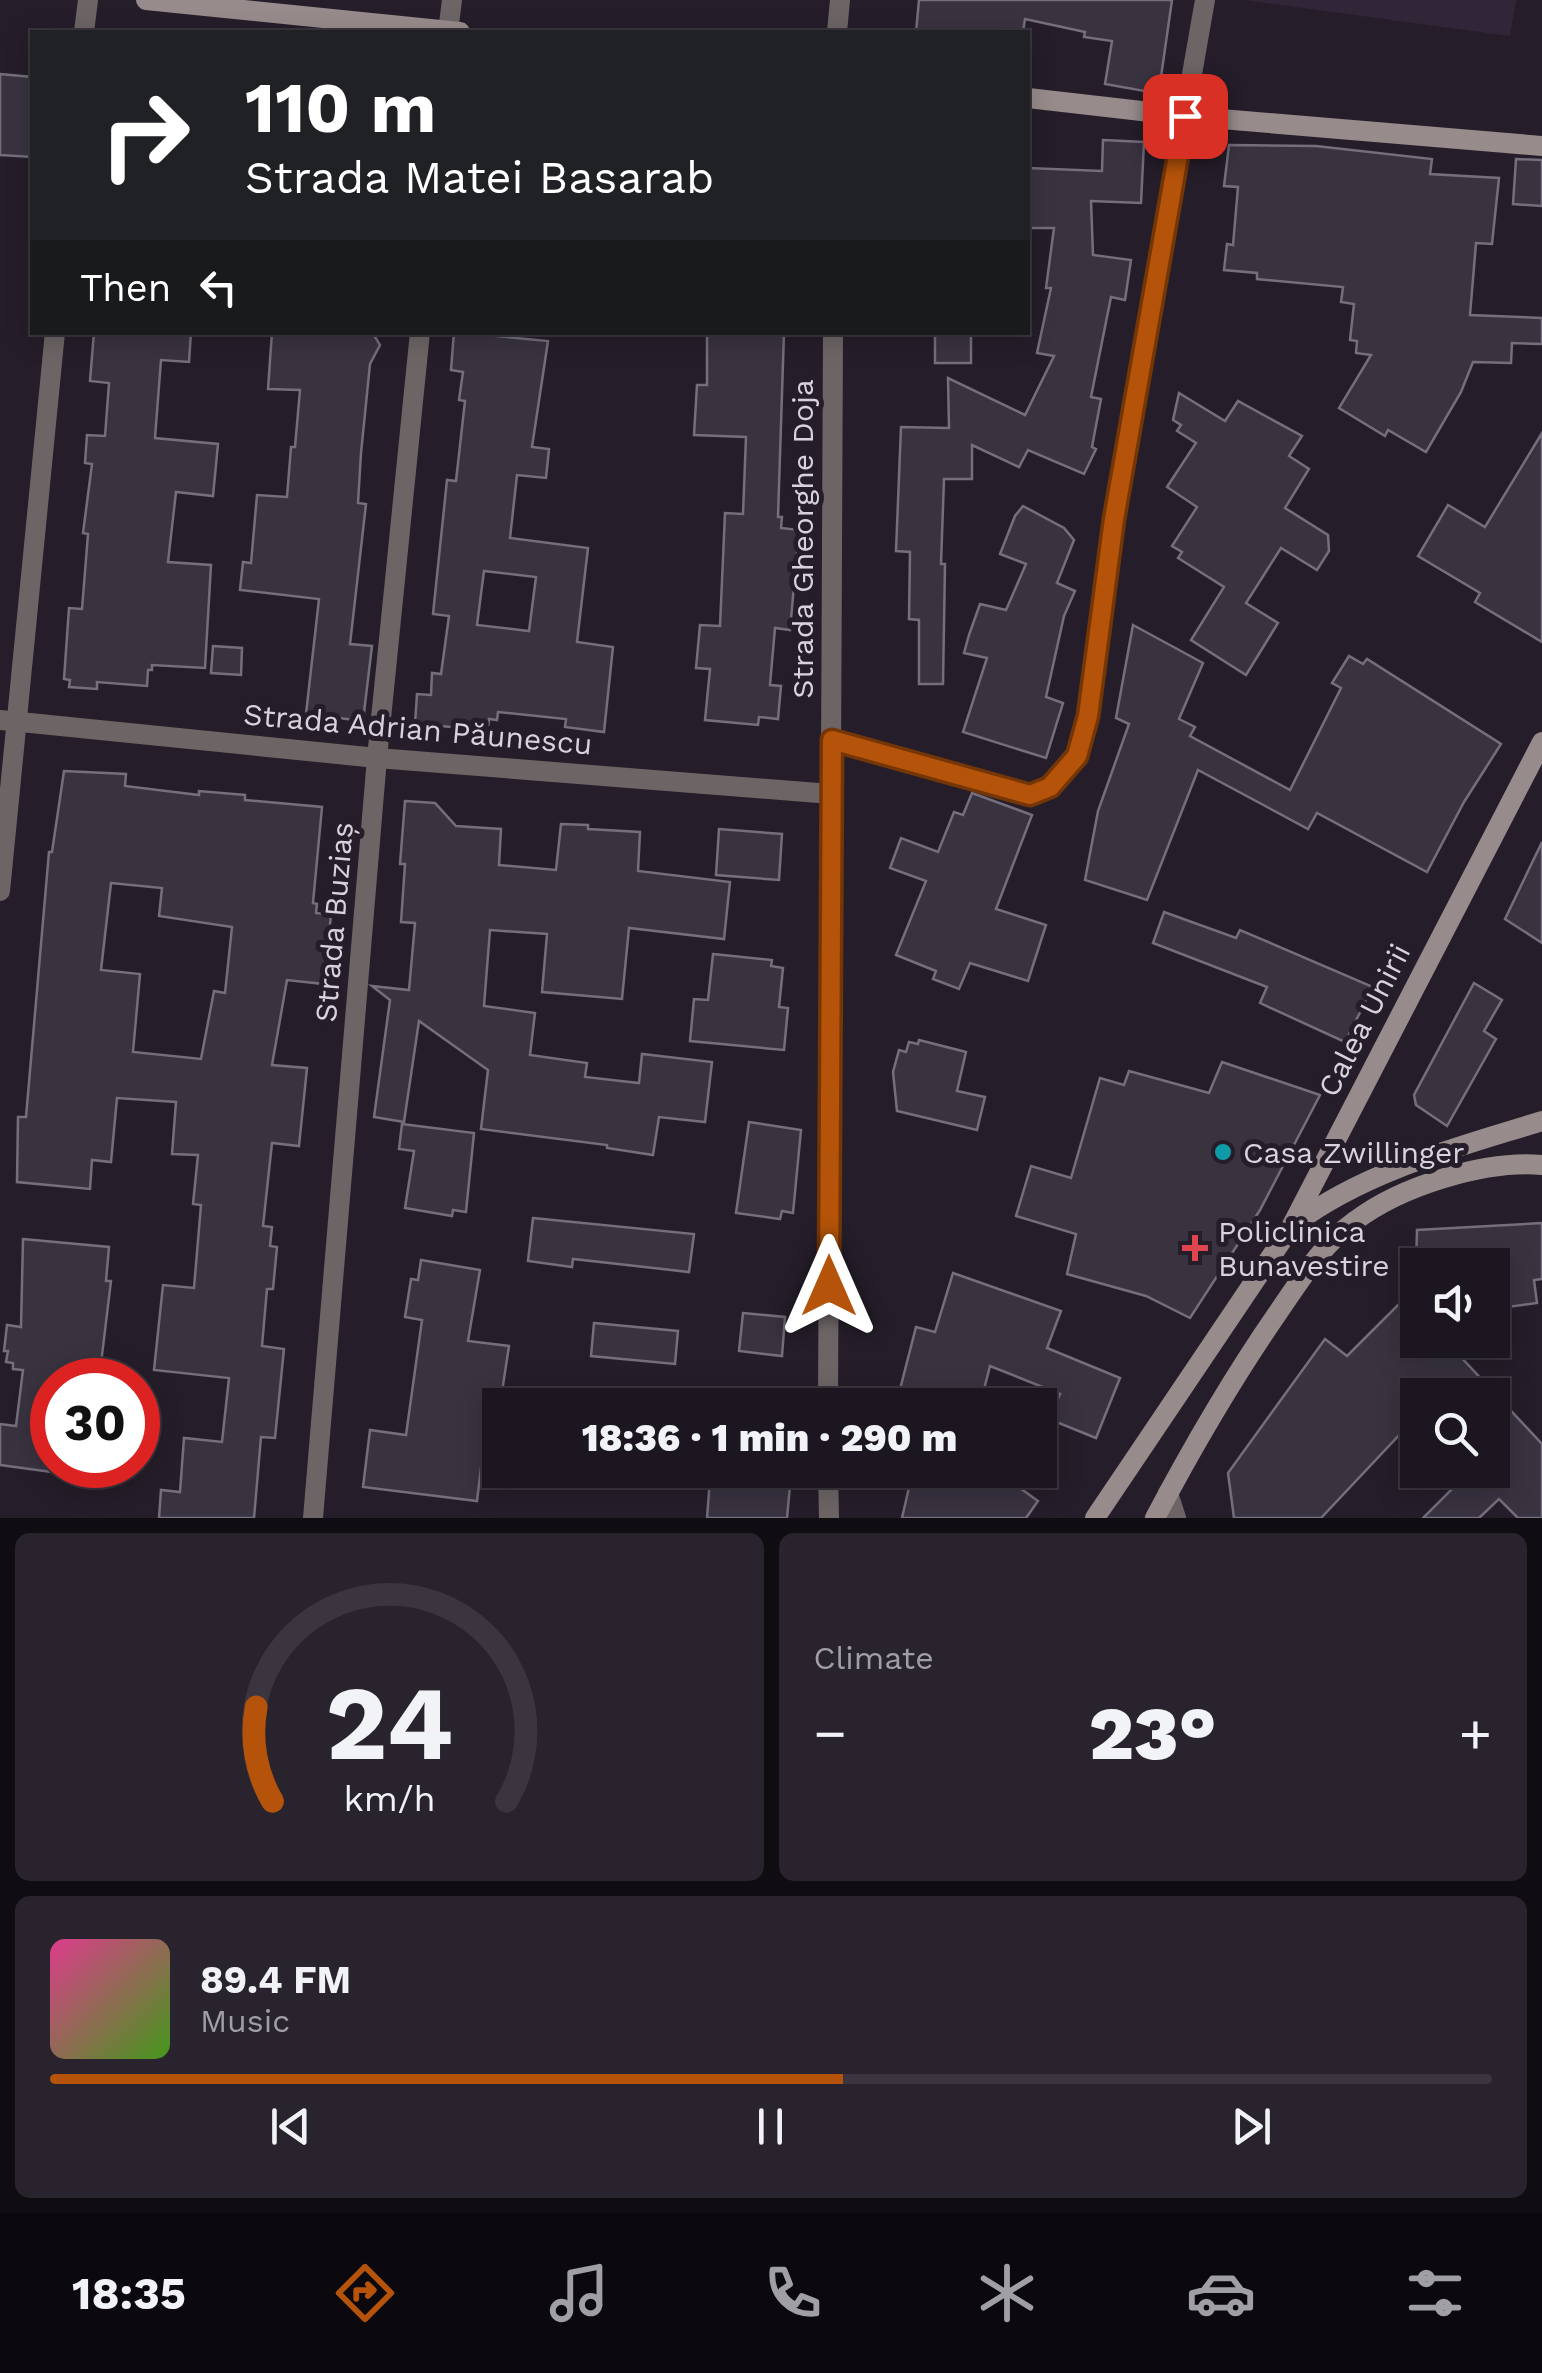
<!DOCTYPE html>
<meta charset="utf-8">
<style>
:root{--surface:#1c1620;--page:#29232d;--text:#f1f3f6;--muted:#a09fa5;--line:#3a353e;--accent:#b45309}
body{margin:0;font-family:"Work Sans",sans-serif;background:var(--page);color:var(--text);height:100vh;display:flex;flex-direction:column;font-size:38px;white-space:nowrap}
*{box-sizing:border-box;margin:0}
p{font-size:32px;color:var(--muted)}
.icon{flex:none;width:55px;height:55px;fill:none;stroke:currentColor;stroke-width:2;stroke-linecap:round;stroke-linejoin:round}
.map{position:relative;height:1518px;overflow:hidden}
.panel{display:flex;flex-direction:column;gap:15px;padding:15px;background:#0f0c12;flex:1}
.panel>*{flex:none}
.top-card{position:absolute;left:30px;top:30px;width:1000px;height:305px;border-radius:0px;box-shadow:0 5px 25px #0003,0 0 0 2px var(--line);background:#202124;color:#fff;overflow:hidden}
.tools{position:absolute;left:1400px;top:1248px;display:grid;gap:20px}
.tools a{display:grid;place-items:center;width:110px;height:110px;border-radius:0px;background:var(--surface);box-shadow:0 5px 25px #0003,0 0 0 2px var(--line);font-size:50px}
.speed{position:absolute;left:30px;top:1358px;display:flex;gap:20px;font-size:50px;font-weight:700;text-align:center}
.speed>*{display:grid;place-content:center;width:130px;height:130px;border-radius:50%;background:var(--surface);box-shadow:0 5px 25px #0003,0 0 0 2px var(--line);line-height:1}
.speed .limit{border:15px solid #d22;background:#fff;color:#111}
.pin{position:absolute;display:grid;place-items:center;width:85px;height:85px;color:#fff;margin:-42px;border-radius:20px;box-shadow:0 5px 15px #0006}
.me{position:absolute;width:110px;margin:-55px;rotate:0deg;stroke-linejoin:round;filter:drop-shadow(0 0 8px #0008)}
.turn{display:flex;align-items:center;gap:35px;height:210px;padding:0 50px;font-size:45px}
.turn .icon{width:130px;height:130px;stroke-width:2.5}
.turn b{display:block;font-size:70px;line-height:85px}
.then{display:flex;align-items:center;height:95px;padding:0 50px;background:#0003;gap:20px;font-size:38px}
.big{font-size:75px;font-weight:800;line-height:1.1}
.panel .widget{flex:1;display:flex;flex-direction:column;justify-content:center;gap:15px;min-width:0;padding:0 35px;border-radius:15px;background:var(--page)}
.panel .dial{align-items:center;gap:0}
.dial svg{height:260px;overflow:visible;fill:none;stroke:var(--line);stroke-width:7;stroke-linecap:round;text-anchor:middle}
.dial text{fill:var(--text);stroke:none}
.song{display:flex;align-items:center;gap:30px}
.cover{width:120px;height:120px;border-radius:15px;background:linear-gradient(135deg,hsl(330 70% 55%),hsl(100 70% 35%))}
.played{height:10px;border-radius:5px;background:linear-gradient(90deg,var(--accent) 55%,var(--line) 55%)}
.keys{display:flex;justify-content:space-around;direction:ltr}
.heat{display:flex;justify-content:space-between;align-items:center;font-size:55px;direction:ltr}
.panel .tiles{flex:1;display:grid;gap:15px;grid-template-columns:1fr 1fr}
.widget:last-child{grid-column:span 2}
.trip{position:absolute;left:482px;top:1388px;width:575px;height:100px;border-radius:0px;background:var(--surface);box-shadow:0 5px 25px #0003,0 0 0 2px var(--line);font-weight:800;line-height:100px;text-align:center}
.dock{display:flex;height:160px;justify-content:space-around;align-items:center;background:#0b090d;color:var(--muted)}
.dock .icon{width:70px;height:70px}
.dock .current{color:var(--accent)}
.dock b{font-size:45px;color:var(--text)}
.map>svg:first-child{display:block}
.built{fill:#302638}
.building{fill:#393340;stroke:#746e7d;stroke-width:2.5;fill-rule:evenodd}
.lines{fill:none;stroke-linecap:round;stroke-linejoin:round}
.street{stroke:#6d6565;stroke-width:20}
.secondary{stroke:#988b8b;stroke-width:20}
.route-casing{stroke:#753606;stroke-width:25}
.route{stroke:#b45309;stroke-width:18}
.culture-dot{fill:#0f9aa8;stroke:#251e2a;stroke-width:4}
.health-dot{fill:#e0444e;stroke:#251e2a;stroke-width:4}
.labels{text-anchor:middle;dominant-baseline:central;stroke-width:10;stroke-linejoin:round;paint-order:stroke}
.street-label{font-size:30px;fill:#d7d2db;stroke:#251e2a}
.poi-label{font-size:30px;fill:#d7d2db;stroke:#251e2a;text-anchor:start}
</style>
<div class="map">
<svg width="1542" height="1518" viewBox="0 0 1542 1518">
<rect width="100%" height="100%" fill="#251e2a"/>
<!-- built -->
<polygon class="built" points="1245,0 1516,0 1510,36"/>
<!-- building -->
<g class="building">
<polygon points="919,0 1172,0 1160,84 1150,92 1105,84 1112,41 1084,37 1085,32 1025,19 1023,32 916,32"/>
<polygon points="0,74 32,77 32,157 0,155"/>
<polygon points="1103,140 1144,142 1141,203 1091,201 1093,255 1131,260 1125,300 1111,297 1091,397 1101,399 1092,447 1096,449 1084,474 1028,450 1019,467 972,445 972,479 944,479 941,564 945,564 943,684 919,684 919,620 909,619 910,552 896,551 901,427 949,428 948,378 1025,415 1054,356 1037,353 1051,288 1046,288 1054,228 1028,228 1028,168 1102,171"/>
<polygon points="1229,145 1316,146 1432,159 1430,174 1499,178 1492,244 1476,243 1470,315 1542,318 1542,344 1512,343 1511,363 1473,362 1461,392 1426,452 1388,430 1385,436 1339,408 1371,355 1356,353 1357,341 1350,340 1354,304 1341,302 1343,287 1257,279 1257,273 1224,270 1227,244 1233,245 1238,187 1224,186"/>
<polygon points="1516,159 1542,160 1542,206 1513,204"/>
<polygon points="94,332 191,332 189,362 161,360 155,438 218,444 213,496 176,492 168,562 211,565 205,668 152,665 152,670 148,670 147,686 97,682 97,689 69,687 70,680 64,679 69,608 82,609 88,534 83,533 92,464 85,463 87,435 105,436 109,383 90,381"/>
<polygon points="272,332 372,332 380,345 370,364 361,453 358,503 366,504 350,644 372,646 363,721 306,714 319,599 240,590 243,562 251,563 257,495 287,497 291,447 295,447 300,390 268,389"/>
<path d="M454,332L548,341L532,447L549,449L546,478L517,475L510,538L588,548L577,642L613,647L604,732L565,727L566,719L498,712L497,720L489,719L488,730L415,724L417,694L431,695L432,673L441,674L449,616L433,614L447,480L456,481L465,401L459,400L463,372L451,370ZM484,571L536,577L529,631L477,625Z"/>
<polygon points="707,332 784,332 778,517 782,517 781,528 799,530 790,630 775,628 770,685 781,686 778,719 759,717 758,725 705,720 710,669 696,668 700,625 720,626 725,513 743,514 746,437 694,435 697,385 707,385"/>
<rect x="935" y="332" width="36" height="31"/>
<polygon points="1179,393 1225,421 1238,401 1302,436 1289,456 1309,469 1285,508 1328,535 1329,551 1317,570 1281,548 1246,603 1278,623 1246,675 1191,640 1224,587 1178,558 1182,552 1172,546 1197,507 1167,487 1196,443 1177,431 1181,425 1173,420"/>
<polygon points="1542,433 1542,642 1475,602 1480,593 1418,556 1448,505 1485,527"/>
<polygon points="1023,506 1064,528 1074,540 1057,583 1075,591 1064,616 1046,697 1063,703 1046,758 963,732 987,658 964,653 969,635 980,604 1006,610 1026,564 1000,554 1015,516"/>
<polygon points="1133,625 1203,663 1179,719 1195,727 1190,736 1290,790 1341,688 1332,683 1349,656 1363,664 1367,659 1501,744 1464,802 1427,872 1317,813 1308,829 1198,770 1147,900 1085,880 1098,811 1129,724 1116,718"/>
<polygon points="213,646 242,648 241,675 211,673"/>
<path d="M64,771L126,774L125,786L199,795V791L245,795V800L322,807L313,903L317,904L316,913L331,915L324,984L287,980L272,1065L307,1068L299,1146L272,1143L263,1226L272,1227L270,1246L277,1247L273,1289H267L262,1346L284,1349L275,1438L261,1437L254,1518H159L161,1490L180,1492L184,1438L222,1442L229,1378L154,1370L163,1285L194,1288L201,1205L193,1204L198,1155L172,1154L176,1102L117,1098L111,1162L92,1160L90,1189L17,1182L18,1117H26L49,852H52ZM111,883L162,888L159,916L232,927L225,993L214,991L201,1059L133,1052L140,974L101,970Z"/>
<polygon points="972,793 1032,815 996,909 1046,925 1028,981 970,963 959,989 933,979 936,971 896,955 926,881 890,868 901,838 938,852 954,812 963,815"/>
<polygon points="405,801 435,803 456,826 501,829 499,865 556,870 561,824 588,825 588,829 640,832 638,871 730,882 724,939 629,928 622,999 542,992 547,934 490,930 484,1006 535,1013 530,1055 587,1063 585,1077 639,1083 642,1054 712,1062 705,1122 659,1117 653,1155 607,1148 607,1145 481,1129 488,1070 419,1021 404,1122 374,1117 390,1000 372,986 409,990 415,923 401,922 405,864 400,864"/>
<polygon points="719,829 782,834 779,880 716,875"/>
<polygon points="1542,842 1542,943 1505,919"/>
<polygon points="1164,912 1236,938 1240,930 1373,987 1345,1042 1260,1003 1267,987 1153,943"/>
<polygon points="713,954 772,960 771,966 783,968 779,1007 788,1008 784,1050 690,1041 694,999 708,1000"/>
<polygon points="1474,983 1502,1000 1484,1031 1496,1039 1447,1126 1416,1105 1414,1095"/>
<polygon points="919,1040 966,1052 957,1091 985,1097 977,1130 897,1111 893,1072 899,1050 906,1052 909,1042 918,1044"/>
<polygon points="1222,1062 1320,1095 1260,1210 1190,1318 1146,1296 1067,1274 1076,1234 1016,1216 1031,1166 1071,1178 1100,1078 1124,1085 1129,1071 1209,1093"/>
<polygon points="749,1122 801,1130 793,1213 782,1211 780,1219 736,1213"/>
<polygon points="402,1124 474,1133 466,1212 453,1210 452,1216 405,1208 414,1151 399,1149"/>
<polygon points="533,1218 694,1234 689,1272 573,1259 572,1267 528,1261"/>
<polygon points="1542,1223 1542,1279 1534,1280 1537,1303 1492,1309 1492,1265 1416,1265 1417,1230"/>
<polygon points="23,1239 109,1247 106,1281 111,1281 99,1380 52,1380 52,1472 0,1465 0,1424 16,1426 23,1370 13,1369 13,1363 6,1362 8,1351 4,1351 7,1325 21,1327"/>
<polygon points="421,1260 480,1270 468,1341 509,1346 500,1405 500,1462 482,1460 477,1501 363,1487 370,1430 406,1435 422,1320 405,1317 411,1279 418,1280"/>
<polygon points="953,1273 1061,1311 1047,1348 1120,1378 1096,1438 1049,1419 1060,1394 990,1366 980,1405 896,1405 916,1327 935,1332"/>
<polygon points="1418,1285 1418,1340 1445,1340 1542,1444 1542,1518 1518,1518 1499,1499 1479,1518 1423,1518 1471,1470 1492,1470 1492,1395 1418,1395 1418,1415 1321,1518 1234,1518 1228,1473 1325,1339 1347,1356"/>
<polygon points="743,1313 785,1317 782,1356 739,1351"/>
<polygon points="594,1323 678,1331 675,1364 591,1356"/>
<polygon points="913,1470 995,1470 1038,1501 1026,1518 902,1518"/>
<polygon points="710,1479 790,1486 787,1518 707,1518"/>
</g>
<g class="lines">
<!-- street -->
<g class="street">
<polyline points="84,32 88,0"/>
<polyline points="448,32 452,0"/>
<polyline points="837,32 840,0"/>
<polyline points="0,720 377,758 831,794"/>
<polyline points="832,741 1030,795 1050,787 1077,756 1088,716 1114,519 1205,0"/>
<polyline points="0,891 55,332"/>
<polyline points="828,1405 833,332"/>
<polyline points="828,1470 829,1518"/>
<polyline points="1168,1493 1176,1518"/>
<polyline points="313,1518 377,758 420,332"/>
</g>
<!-- secondary -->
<g class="secondary">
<polyline points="146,0 460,32"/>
<polyline points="1028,98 1185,116 1542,146"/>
<path d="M1296,1223C1367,1170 1459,1147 1542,1121"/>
<polyline points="1095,1518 1291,1227 1542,742"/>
<path d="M1155,1518C1192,1448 1232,1379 1277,1314C1300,1281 1321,1245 1355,1221C1401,1186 1485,1160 1542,1165"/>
</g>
</g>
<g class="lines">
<defs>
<polyline id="route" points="829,1286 832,740 1030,795 1050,787 1077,756 1088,716 1114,519 1185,116"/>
</defs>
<!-- route casing -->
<use href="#route" class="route-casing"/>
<!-- route -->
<use href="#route" class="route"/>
</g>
<!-- markers -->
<circle class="culture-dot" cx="1223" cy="1152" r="10"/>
<path class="health-dot" d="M1190 1233h10v10h10v10h-10v10h-10v-10h-10v-10h10z"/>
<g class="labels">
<!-- street labels -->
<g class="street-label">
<text transform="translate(802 539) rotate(-90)">Strada Gheorghe Doja</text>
<text transform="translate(418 729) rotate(5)">Strada Adrian Păunescu</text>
<text transform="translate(334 922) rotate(-85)">Strada Buziaș</text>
<text transform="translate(1364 1020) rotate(-63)">Calea Unirii</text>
</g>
<!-- poi labels -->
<g class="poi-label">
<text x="1243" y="1152">Casa Zwillinger</text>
<text x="1218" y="1231">Policlinica<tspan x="1218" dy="34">Bunavestire</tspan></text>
</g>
</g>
</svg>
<div class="tools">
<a><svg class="icon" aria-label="sound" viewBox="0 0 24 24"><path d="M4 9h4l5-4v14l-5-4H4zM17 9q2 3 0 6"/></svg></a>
<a><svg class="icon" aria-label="search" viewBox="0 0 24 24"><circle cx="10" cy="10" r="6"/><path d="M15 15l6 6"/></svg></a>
</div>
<div class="speed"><div class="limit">30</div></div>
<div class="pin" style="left:1185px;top:116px;background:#d93025"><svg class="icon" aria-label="arrive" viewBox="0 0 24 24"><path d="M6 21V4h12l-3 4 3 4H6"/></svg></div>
<svg class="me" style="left:829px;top:1286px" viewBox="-20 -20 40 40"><path d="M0-17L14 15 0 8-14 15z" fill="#b45309" stroke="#fff" stroke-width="4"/></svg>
<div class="trip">18:36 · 1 min · 290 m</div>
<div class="top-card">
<div class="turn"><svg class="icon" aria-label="right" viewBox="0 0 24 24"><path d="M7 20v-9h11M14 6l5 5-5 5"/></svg><div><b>110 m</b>Strada Matei Basarab</div></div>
<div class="then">Then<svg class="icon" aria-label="left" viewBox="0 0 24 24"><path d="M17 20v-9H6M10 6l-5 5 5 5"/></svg></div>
</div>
</div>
<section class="panel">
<div class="tiles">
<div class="widget dial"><svg viewBox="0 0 100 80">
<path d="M14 69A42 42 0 1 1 86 69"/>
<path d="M14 69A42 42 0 0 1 9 40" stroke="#b45309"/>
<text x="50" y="56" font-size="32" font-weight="700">24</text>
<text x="50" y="72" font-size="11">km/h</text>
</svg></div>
<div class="widget"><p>Climate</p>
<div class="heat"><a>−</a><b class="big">23°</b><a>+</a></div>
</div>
<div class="widget">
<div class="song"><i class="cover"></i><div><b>89.4 FM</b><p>Music</p></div></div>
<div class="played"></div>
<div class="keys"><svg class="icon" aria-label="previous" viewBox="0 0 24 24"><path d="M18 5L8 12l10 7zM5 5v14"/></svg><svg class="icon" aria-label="pause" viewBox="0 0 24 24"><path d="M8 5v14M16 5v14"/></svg><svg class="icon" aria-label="next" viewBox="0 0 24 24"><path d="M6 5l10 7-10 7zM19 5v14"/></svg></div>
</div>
</div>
</section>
<nav class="dock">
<b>18:35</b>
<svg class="icon current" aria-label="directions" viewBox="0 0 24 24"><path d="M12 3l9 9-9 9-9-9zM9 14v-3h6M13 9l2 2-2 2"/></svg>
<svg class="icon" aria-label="music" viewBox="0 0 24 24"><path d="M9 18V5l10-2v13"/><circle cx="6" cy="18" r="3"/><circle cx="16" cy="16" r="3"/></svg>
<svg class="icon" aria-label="phone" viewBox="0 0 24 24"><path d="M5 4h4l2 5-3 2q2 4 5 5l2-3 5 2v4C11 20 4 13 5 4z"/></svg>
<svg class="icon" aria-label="climate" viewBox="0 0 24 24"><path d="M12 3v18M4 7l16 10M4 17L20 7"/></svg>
<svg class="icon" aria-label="car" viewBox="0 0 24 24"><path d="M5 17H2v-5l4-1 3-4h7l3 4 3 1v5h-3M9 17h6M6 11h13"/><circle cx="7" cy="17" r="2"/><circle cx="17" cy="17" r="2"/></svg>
<svg class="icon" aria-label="filters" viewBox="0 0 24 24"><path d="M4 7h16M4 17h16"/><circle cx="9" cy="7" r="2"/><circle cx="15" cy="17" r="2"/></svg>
</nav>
